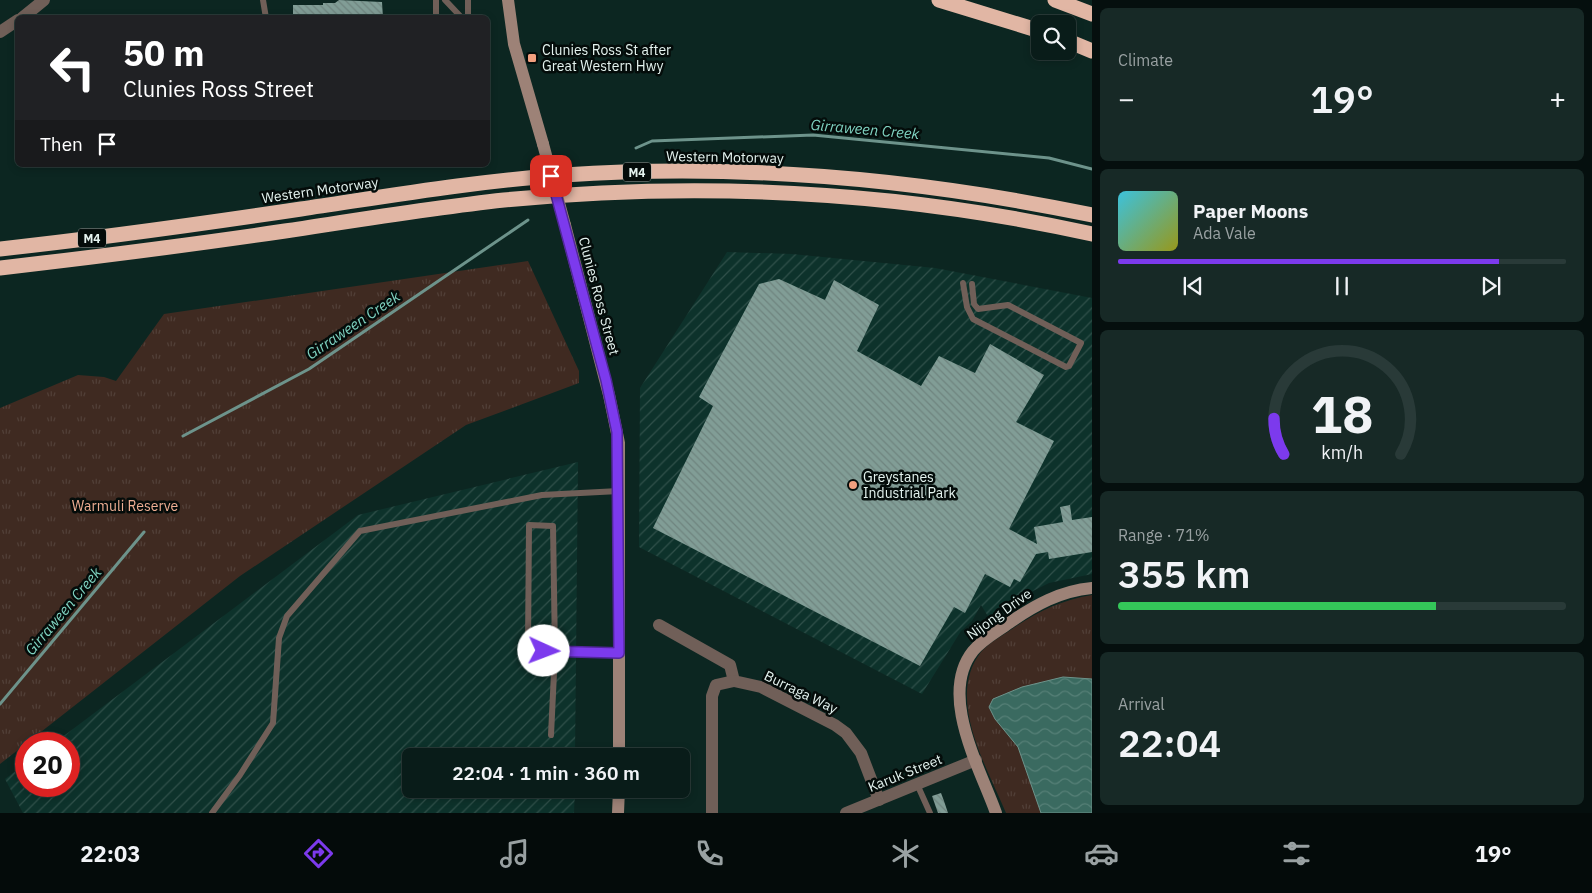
<!DOCTYPE html>
<meta charset="utf-8">
<style>
:root{--surface:#091c19;--page:#172926;--text:#f1f3f6;--muted:#99a1a2;--line:#293a38;--accent:#7c3aed}
body{margin:0;font-family:"IBM Plex Sans",sans-serif;background:var(--page);color:var(--text);height:100vh;display:flex;flex-direction:column;font-size:19px;white-space:nowrap}
*{box-sizing:border-box;margin:0}
p{font-size:16px;color:var(--muted)}
.icon{flex:none;width:28px;height:28px;fill:none;stroke:currentColor;stroke-width:2;stroke-linecap:round;stroke-linejoin:round}
.map{position:relative;flex:1;overflow:hidden}
.sheet{display:flex;flex-direction:column;gap:8px;padding:8px;background:#050f0e;width:500px}
.sheet>*{flex:none}
.hud{position:absolute;left:15px;top:15px;width:475px;height:152px;border-radius:8px;box-shadow:0 2px 8px #0003,0 0 0 1px var(--line);background:#202124;color:#fff;overflow:hidden}
.tools{position:absolute;left:1031px;top:15px;display:grid;gap:10px}
.tools a{display:grid;place-items:center;width:45px;height:45px;border-radius:8px;background:var(--surface);box-shadow:0 2px 8px #0003,0 0 0 1px var(--line);font-size:25px}
.speed{position:absolute;left:15px;top:732px;display:flex;gap:10px;font-size:25px;font-weight:700;text-align:center}
.speed>*{display:grid;place-content:center;width:65px;height:65px;border-radius:50%;background:var(--surface);box-shadow:0 2px 8px #0003,0 0 0 1px var(--line);line-height:1}
.speed .limit{border:8px solid #d22;background:#fff;color:#111}
.pin{position:absolute;display:grid;place-items:center;width:42px;height:42px;color:#fff;margin:-21px;border-radius:10px;box-shadow:0 2px 8px #0006}
.me{position:absolute;width:55px;margin:-28px;rotate:92deg;stroke-linejoin:round;filter:drop-shadow(0 0 4px #0008)}
.turn{display:flex;align-items:center;gap:18px;height:105px;padding:0 25px;font-size:22px}
.turn .icon{width:65px;height:65px;stroke-width:2.5}
.turn b{display:block;font-size:35px;line-height:42px}
.then{display:flex;align-items:center;height:48px;padding:0 25px;background:#0003;gap:10px;font-size:19px}
.big{font-size:38px;font-weight:600;line-height:1.1}
.sheet .tile{flex:1;display:flex;flex-direction:column;justify-content:center;gap:8px;min-width:0;padding:0 18px;border-radius:8px;background:var(--page)}
.sheet .dial{align-items:center;gap:0}
.dial svg{height:130px;overflow:visible;fill:none;stroke:var(--line);stroke-width:7;stroke-linecap:round;text-anchor:middle}
.dial text{fill:var(--text);stroke:none}
.song{display:flex;align-items:center;gap:15px}
.cover{width:60px;height:60px;border-radius:8px;background:linear-gradient(135deg,hsl(190 70% 55%),hsl(60 70% 35%))}
.played{height:5px;border-radius:2px;background:linear-gradient(90deg,var(--accent) 85%,var(--line) 85%)}
.keys{display:flex;justify-content:space-around;direction:ltr}
.heat{display:flex;justify-content:space-between;align-items:center;font-size:28px;direction:ltr}
.charge{height:8px;border-radius:4px;background:linear-gradient(90deg,#34c759 71%,var(--line) 0)}
.trip{position:absolute;left:402px;top:748px;width:288px;height:50px;border-radius:8px;background:var(--surface);box-shadow:0 2px 8px #0003,0 0 0 1px var(--line);font-weight:600;line-height:50px;text-align:center}
.menu{display:flex;height:80px;justify-content:space-around;align-items:center;background:#040b0a;color:var(--muted)}
.menu .icon{width:35px;height:35px}
.menu .on{color:var(--accent)}
.menu b{font-size:22px;color:var(--text)}
main{display:flex;flex:1;min-height:0}
.map>svg:first-child{display:block}
.industrial{fill:url(#industrial-furrows)}
.park{fill:url(#park-tufts)}
.water{fill:url(#water-waves);stroke:#6d938b}
.lines{fill:none;stroke-linecap:round;stroke-linejoin:round}
.stream{stroke:#6d938b;stroke-width:3}
.building{fill:url(#building-back-hatch)}
.lane{stroke:#705f58;stroke-width:6}
.street{stroke:#705f58;stroke-width:12}
.secondary{stroke:#9d8277;stroke-width:12}
.highway{stroke:#e1b6a4;stroke-width:15}
.secondary-bridge{stroke:#9d8277;stroke-width:12}
.route-casing{stroke:#51269a;stroke-width:12}
.route{stroke:#7c3aed;stroke-width:9}
.poi-dot{fill:#f2a07f;stroke:#040c0a;stroke-width:2}
.labels{text-anchor:middle;dominant-baseline:central;stroke-width:5;stroke-linejoin:round;paint-order:stroke}
.shield{fill:#040c0a;stroke:#a1aeaa;stroke-width:1}
.shield-label{font-size:12px;font-weight:bold;fill:#e4f3ef}
.poi-label{font-size:14px;fill:#e4f3ef;stroke:#040c0a;text-anchor:start}
.street-label{font-size:14px;fill:#e4f3ef;stroke:#040c0a}
.park-label{font-size:14px;fill:#efae93;stroke:#040c0a}
.water-label{font-size:15px;font-style:italic;fill:#7fd3c1;stroke:#040c0a}
</style>
<main>
<div class="map">
<svg width="1092" height="813" viewBox="0 0 1092 813">
<defs>
<pattern id="industrial-furrows" width="10" height="10" patternUnits="userSpaceOnUse" patternTransform="scale(1.25)"><rect width="10" height="10" fill="#0d322b"/><path d="M-1 1l2-2M0 10L10 0M9 11l2-2" fill="none" stroke="#30504a"/></pattern>
<pattern id="park-tufts" width="24" height="20" patternUnits="userSpaceOnUse" patternTransform="scale(1.25)"><rect width="24" height="20" fill="#3f2a21"/><path d="M3 7l-1-3M5 7V3M7 7l1-3M15 17l-1-3M17 17v-4M19 17l1-3" fill="none" stroke="#513f37"/></pattern>
<pattern id="water-waves" width="16" height="10" patternUnits="userSpaceOnUse" patternTransform="scale(1.25)"><rect width="16" height="10" fill="#3a6a60"/><path d="M0 5q4-4 8 0t8 0" fill="none" stroke="#568077"/></pattern>
<pattern id="building-back-hatch" width="6" height="6" patternUnits="userSpaceOnUse" patternTransform="scale(1.25)"><rect width="6" height="6" fill="#819d96"/><path d="M-1 5l2 2M0 0l6 6M5-1l2 2" fill="none" stroke="#6f847f"/></pattern>
</defs>
<rect width="100%" height="100%" fill="#0c2621"/>
<!-- industrial -->
<g class="industrial">
<polygon points="727,252 792,254 935,268 1092,298 1092,574 1049,583 1019,598 989,618 981,605 972,621 961,631 922,694 639,547 640,388"/>
<polygon points="578,462 575,756 411,756 411,789 575,789 574,813 23,813 5,779 26,763 26,786 69,786 69,744 53,744 358,515"/>
</g>
<!-- park -->
<g class="park">
<polygon points="528,261 579,371 579,383 466,425 240,576 0,764 0,408 78,375 104,377 116,381 164,314"/>
<path d="M1092,595V813H1006C987,767 945,698 981,652C989,643 1002,636 1012,629C1037,612 1061,600 1092,595Z"/>
</g>
<!-- water -->
<polygon class="water" points="1063,677 1092,679 1092,813 1041,813 1018,747 995,719 989,707 993,699 1022,687"/>
<g class="lines">
<!-- stream -->
<g class="stream">
<polyline points="636,148 652,141 813,135 1049,158 1092,169"/>
<polyline points="183,436 309,369 528,220"/>
<polyline points="0,704 144,532"/>
</g>
</g>
<!-- building -->
<g class="building">
<polygon points="339,0 382,2 383,18 293,18 293,5 323,5 323,3 335,3"/>
<polygon points="779,279 825,300 834,280 879,305 857,351 921,386 939,356 975,373 990,344 1044,375 1016,422 1054,441 1009,529 1037,544 1034,527 1063,522 1060,507 1070,505 1072,520 1092,517 1092,552 1049,559 1048,552 1036,554 1020,582 1014,579 1010,587 985,574 965,613 954,607 920,666 653,528 713,406 699,397 759,284"/>
<polygon points="941,793 944,801 948,813 938,813 932,796"/>
</g>
<g class="lines">
<!-- lane -->
<g class="lane">
<polyline points="263,0 266,18"/>
<polyline points="445,0 462,18"/>
<polyline points="436,18 436,0"/>
<polyline points="468,18 468,0"/>
<polyline points="963,283 967,307 973,319 1066,367 1069,366 1081,343 1008,305 978,309 974,304 972,284"/>
<path d="M551,735L555,652L553,526L529,525L528,646C536,655 603,652 619,653"/>
<polyline points="917,784 930,813"/>
<polyline points="212,813 240,775 273,723 279,638 287,616 360,531 542,495 619,491"/>
</g>
<!-- street -->
<g class="street">
<polyline points="22,18 44,0"/>
<polyline points="0,32 18,20"/>
<polyline points="659,625 730,665 734,681 761,687 835,725 846,733 861,753 879,800"/>
<polyline points="712,813 712,696 716,685 734,681"/>
<polyline points="846,813 976,760"/>
</g>
<!-- secondary -->
<g class="secondary">
<polyline points="508,0 514,44 543,144"/>
<polyline points="565,225 609,395 619,443 619,756"/>
<polyline points="618,813 619,789"/>
<path d="M996,813C980,768 938,695 973,651C983,639 997,632 1009,623C1035,605 1060,591 1092,588"/>
</g>
<!-- highway -->
<g class="highway">
<polyline points="939,0 1040,31"/>
<polyline points="1055,0 1092,14"/>
<polyline points="1068,41 1092,51"/>
<path d="M0,249C101,238 201,224 301,209C389,196 476,181 564,175C741,163 919,179 1092,215"/>
<path d="M0,268C95,257 190,245 285,231C358,220 431,208 504,200C701,181 899,191 1092,234"/>
</g>
<!-- secondary-bridge -->
<polyline class="secondary-bridge" points="543,144 565,225"/>
</g>
<g class="lines">
<defs>
<polyline id="route" points="544,651 619,653 617,432 606,380 551,176"/>
</defs>
<!-- route casing -->
<use href="#route" class="route-casing"/>
<!-- route -->
<use href="#route" class="route"/>
</g>
<!-- markers -->
<g class="poi-dot">
<rect x="527" y="53" width="10" height="10" rx="2.5"/>
<circle cx="853" cy="485" r="5"/>
</g>
<g class="labels">
<!-- shield labels -->
<g class="shield">
<rect x="623" y="162.5" width="28" height="19" rx="4"/>
<rect x="78" y="228.5" width="28" height="19" rx="4"/>
</g>
<g class="shield-label">
<text x="637" y="172">M4</text>
<text x="92" y="238">M4</text>
</g>
<!-- poi labels -->
<g class="poi-label">
<text x="542" y="50">Clunies Ross St after<tspan x="542" dy="16">Great Western Hwy</tspan></text>
<text x="863" y="477">Greystanes<tspan x="863" dy="16">Industrial Park</tspan></text>
</g>
<!-- street labels -->
<g class="street-label">
<text transform="translate(725 157) rotate(1)">Western Motorway</text>
<text transform="translate(320 190) rotate(-8)">Western Motorway</text>
<text transform="translate(599 296) rotate(75)">Clunies Ross Street</text>
<text transform="translate(999 614) rotate(-36)">Nijong Drive</text>
<text transform="translate(801 692) rotate(26)">Burraga Way</text>
<text transform="translate(905 773) rotate(-22)">Karuk Street</text>
</g>
<!-- park labels -->
<g class="park-label">
<text x="125" y="506">Warmuli Reserve</text>
</g>
<!-- water labels -->
<g class="water-label">
<text transform="translate(865 129) rotate(5)">Girraween Creek</text>
<text transform="translate(353 325) rotate(-34)">Girraween Creek</text>
<text transform="translate(63 611) rotate(-50)">Girraween Creek</text>
</g>
</g>
</svg>
<div class="tools">
<a><svg class="icon" aria-label="search" viewBox="0 0 24 24"><circle cx="10" cy="10" r="6"/><path d="M15 15l6 6"/></svg></a>
</div>
<div class="speed"><div class="limit">20</div></div>
<div class="pin" style="left:551px;top:176px;background:#d93025"><svg class="icon" aria-label="arrive" viewBox="0 0 24 24"><path d="M6 21V4h12l-3 4 3 4H6"/></svg></div>
<svg class="me" style="left:544px;top:651px" viewBox="-20 -20 40 40"><circle r="19" fill="#fff"/><path d="M0-13L10 11 0 6-10 11z" fill="#7c3aed"/></svg>
<div class="trip">22:04 · 1 min · 360 m</div>
<div class="hud">
<div class="turn"><svg class="icon" aria-label="left" viewBox="0 0 24 24"><path d="M17 20v-9H6M10 6l-5 5 5 5"/></svg><div><b>50 m</b>Clunies Ross Street</div></div>
<div class="then">Then<svg class="icon" aria-label="arrive" viewBox="0 0 24 24"><path d="M6 21V4h12l-3 4 3 4H6"/></svg></div>
</div>
</div>
<section class="sheet">
<div class="tile"><p>Climate</p>
<div class="heat"><a>−</a><b class="big">19°</b><a>+</a></div>
</div>
<div class="tile">
<div class="song"><i class="cover"></i><div><b>Paper Moons</b><p>Ada Vale</p></div></div>
<div class="played"></div>
<div class="keys"><svg class="icon" aria-label="previous" viewBox="0 0 24 24"><path d="M18 5L8 12l10 7zM5 5v14"/></svg><svg class="icon" aria-label="pause" viewBox="0 0 24 24"><path d="M8 5v14M16 5v14"/></svg><svg class="icon" aria-label="next" viewBox="0 0 24 24"><path d="M6 5l10 7-10 7zM19 5v14"/></svg></div>
</div>
<div class="tile dial"><svg viewBox="0 0 100 80">
<path d="M14 69A42 42 0 1 1 86 69"/>
<path d="M14 69A42 42 0 0 1 8 47" stroke="#7c3aed"/>
<text x="50" y="56" font-size="32" font-weight="700">18</text>
<text x="50" y="72" font-size="11">km/h</text>
</svg></div>
<div class="tile"><p>Range · 71%</p><b class="big">355 km</b><div class="charge"></div></div>
<div class="tile"><p>Arrival</p><b class="big">22:04</b></div>
</section>
</main>
<nav class="menu">
<b>22:03</b>
<svg class="icon on" aria-label="directions" viewBox="0 0 24 24"><path d="M12 3l9 9-9 9-9-9zM9 14v-3h6M13 9l2 2-2 2"/></svg>
<svg class="icon" aria-label="music" viewBox="0 0 24 24"><path d="M9 18V5l10-2v13"/><circle cx="6" cy="18" r="3"/><circle cx="16" cy="16" r="3"/></svg>
<svg class="icon" aria-label="phone" viewBox="0 0 24 24"><path d="M5 4h4l2 5-3 2q2 4 5 5l2-3 5 2v4C11 20 4 13 5 4z"/></svg>
<svg class="icon" aria-label="climate" viewBox="0 0 24 24"><path d="M12 3v18M4 7l16 10M4 17L20 7"/></svg>
<svg class="icon" aria-label="car" viewBox="0 0 24 24"><path d="M5 17H2v-5l4-1 3-4h7l3 4 3 1v5h-3M9 17h6M6 11h13"/><circle cx="7" cy="17" r="2"/><circle cx="17" cy="17" r="2"/></svg>
<svg class="icon" aria-label="filters" viewBox="0 0 24 24"><path d="M4 7h16M4 17h16"/><circle cx="9" cy="7" r="2"/><circle cx="15" cy="17" r="2"/></svg>
<b>19°</b>
</nav>
